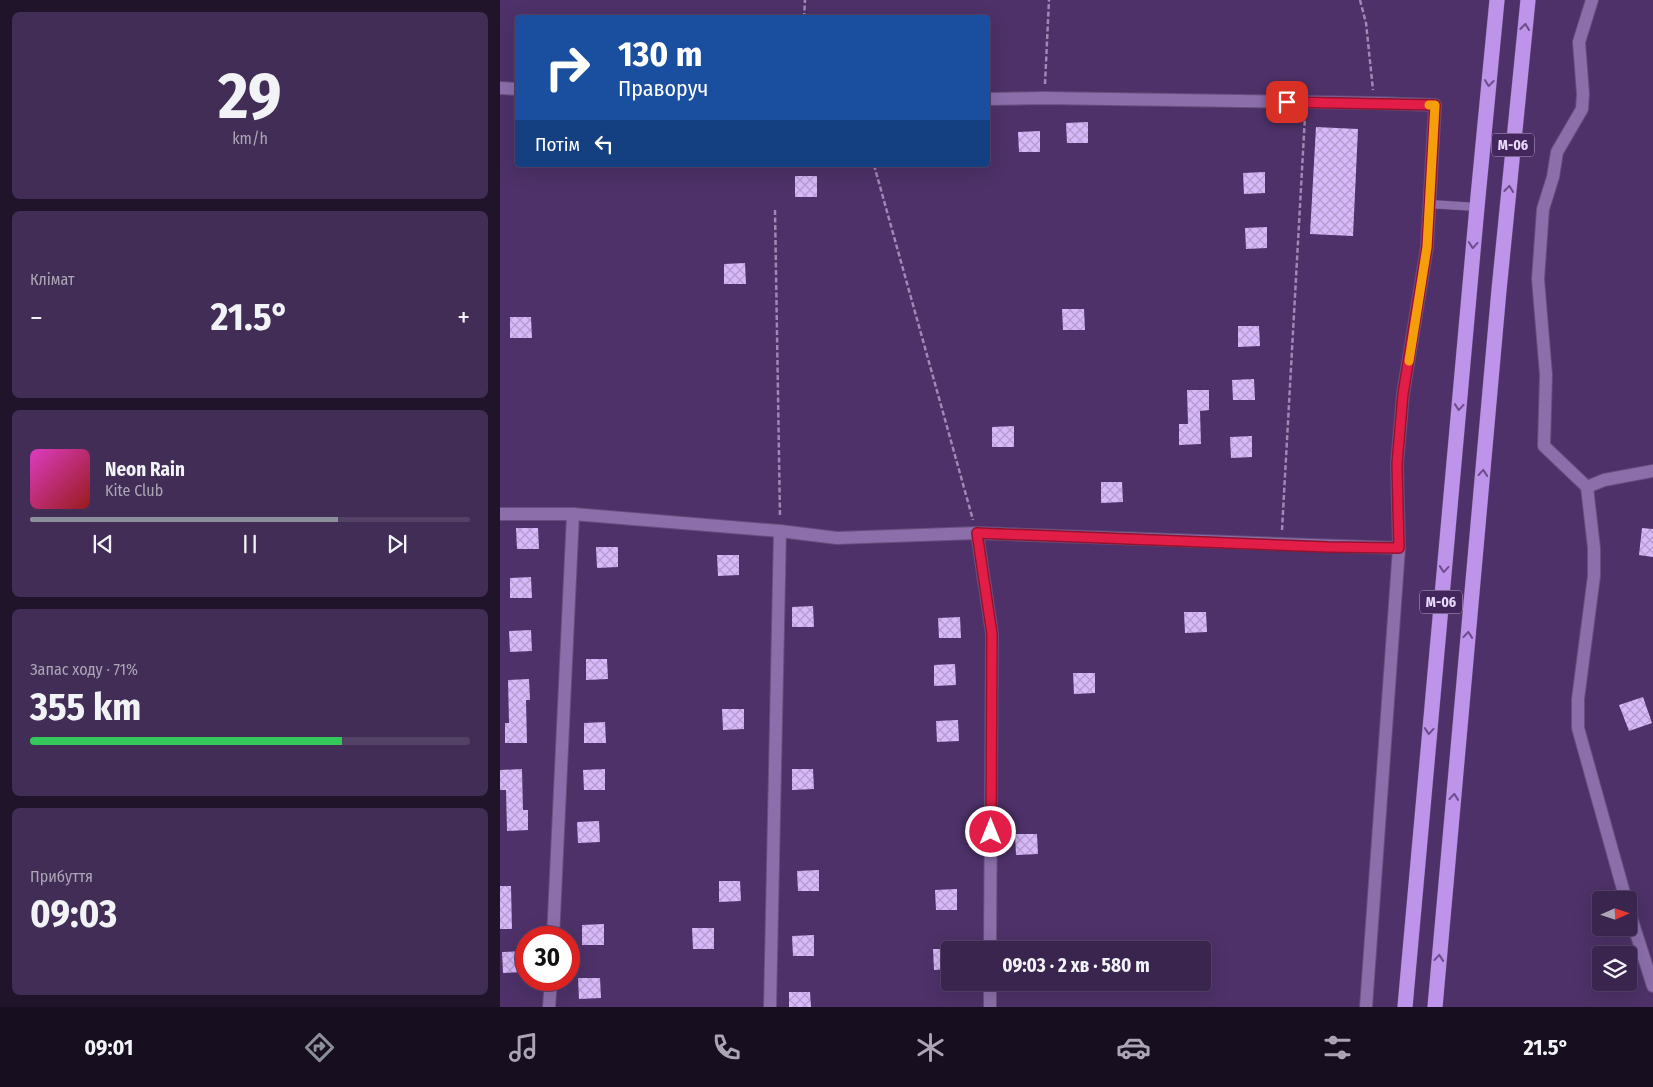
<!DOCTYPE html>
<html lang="uk">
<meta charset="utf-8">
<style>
:root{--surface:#3a254e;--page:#412d55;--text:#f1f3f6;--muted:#aba5b6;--line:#544266;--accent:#8c9099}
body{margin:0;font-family:"Fira Sans Condensed",sans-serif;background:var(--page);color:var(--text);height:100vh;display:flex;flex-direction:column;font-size:19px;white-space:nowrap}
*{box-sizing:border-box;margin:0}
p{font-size:16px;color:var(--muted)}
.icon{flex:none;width:28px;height:28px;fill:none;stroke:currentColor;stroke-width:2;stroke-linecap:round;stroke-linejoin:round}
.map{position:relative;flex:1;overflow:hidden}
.side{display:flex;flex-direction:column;gap:12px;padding:12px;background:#20142b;width:500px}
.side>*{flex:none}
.banner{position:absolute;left:15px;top:15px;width:475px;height:152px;border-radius:5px;box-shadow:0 5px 20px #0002,0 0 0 1px var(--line);background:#1a4fa0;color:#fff;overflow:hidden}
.needle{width:32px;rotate:87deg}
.controls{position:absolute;left:1092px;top:891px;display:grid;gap:10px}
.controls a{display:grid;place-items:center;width:45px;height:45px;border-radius:5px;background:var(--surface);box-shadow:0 5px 20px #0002,0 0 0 1px var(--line);font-size:25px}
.speed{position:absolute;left:15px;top:926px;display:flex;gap:10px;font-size:25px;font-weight:700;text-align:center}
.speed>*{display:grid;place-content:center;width:65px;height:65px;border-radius:50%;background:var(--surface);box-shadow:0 5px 20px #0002,0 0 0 1px var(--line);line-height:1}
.speed .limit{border:8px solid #d22;background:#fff;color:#111}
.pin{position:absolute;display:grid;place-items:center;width:42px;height:42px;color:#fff;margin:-21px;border-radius:10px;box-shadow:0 2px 8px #0006}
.me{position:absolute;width:55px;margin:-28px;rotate:0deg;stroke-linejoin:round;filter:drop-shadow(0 0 4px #0008)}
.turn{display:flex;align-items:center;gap:18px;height:105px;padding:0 20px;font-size:22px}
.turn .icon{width:65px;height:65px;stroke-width:2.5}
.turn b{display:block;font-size:35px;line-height:42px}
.then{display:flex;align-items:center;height:48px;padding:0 20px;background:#0003;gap:10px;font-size:19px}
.big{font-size:38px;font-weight:700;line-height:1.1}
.side .card{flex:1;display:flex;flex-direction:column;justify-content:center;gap:8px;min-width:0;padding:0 18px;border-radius:8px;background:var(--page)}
.side .dial{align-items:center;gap:0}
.dial b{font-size:65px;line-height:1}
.song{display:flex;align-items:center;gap:15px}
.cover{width:60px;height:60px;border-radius:8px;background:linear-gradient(135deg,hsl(310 70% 55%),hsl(0 70% 35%))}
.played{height:5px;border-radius:2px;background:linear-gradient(90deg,var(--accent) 70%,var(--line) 70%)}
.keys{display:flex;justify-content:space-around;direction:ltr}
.heat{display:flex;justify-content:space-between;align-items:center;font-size:28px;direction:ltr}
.charge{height:8px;border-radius:4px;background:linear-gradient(90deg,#34c759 71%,var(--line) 0)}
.trip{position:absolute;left:441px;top:941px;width:270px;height:50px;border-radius:5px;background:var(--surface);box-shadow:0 5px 20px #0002,0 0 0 1px var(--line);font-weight:700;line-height:50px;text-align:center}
.tab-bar{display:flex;height:80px;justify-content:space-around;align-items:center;background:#170f1f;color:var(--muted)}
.tab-bar .icon{width:35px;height:35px}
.tab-bar .current{color:var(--accent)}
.tab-bar b{font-size:22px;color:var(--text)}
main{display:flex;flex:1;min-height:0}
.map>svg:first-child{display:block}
.building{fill:url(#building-cross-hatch)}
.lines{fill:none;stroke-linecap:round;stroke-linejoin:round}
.lane-casing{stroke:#664e7d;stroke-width:9}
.street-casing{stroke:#664e7d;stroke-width:14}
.highway-casing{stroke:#664e7d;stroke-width:16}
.path{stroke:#9e88b4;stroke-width:2.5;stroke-dasharray:5 2.5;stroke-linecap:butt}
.lane{stroke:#8b6eaa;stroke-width:8}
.street{stroke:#8b6eaa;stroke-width:12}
.highway{stroke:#bd94e9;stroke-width:15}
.oneway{stroke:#6e4d8d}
.route-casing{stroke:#92132f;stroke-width:12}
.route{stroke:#e11d48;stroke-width:9}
.slow{stroke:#f59e0b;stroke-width:9}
.labels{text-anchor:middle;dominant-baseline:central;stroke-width:5;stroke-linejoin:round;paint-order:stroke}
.shield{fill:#43275c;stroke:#b8a5cc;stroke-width:1}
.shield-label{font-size:14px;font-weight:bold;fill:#eadbfc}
</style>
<main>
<section class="side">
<div class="card dial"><b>29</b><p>km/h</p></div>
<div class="card"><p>Клімат</p>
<div class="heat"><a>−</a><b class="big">21.5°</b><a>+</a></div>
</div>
<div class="card">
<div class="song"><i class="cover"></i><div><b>Neon Rain</b><p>Kite Club</p></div></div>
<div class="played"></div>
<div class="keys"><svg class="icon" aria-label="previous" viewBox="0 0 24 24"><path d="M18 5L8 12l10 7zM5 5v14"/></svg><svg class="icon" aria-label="pause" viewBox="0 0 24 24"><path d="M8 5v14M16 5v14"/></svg><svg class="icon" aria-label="next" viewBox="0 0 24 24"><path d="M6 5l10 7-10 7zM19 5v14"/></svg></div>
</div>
<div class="card"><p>Запас ходу · 71%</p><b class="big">355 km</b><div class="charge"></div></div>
<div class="card"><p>Прибуття</p><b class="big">09:03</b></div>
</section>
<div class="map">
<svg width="1153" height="1007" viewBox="0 0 1153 1007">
<defs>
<pattern id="building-cross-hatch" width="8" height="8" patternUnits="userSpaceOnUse" patternTransform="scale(1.25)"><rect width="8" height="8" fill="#d7b8f9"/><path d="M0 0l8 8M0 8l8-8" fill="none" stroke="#b39ace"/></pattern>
</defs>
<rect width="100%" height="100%" fill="#4d3168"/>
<!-- building -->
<g class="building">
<polygon points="588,122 588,143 567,143 566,123"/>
<polygon points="816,127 858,129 853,236 810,234"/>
<polygon points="540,131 540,152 519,152 518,132"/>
<polygon points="765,172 765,193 744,194 743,173"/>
<rect x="295" y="176" width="22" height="21"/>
<polygon points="767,227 767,248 746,249 745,228"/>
<polygon points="245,263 246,284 224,284 224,264"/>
<polygon points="562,309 584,309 585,330 563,330"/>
<polygon points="10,317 31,317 32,338 10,338"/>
<polygon points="738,326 759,326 760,346 738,347"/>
<polygon points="754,379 755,400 733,400 732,380"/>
<polygon points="687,390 709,390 709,410 700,411 701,444 679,445 679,424 688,424"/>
<polygon points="514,426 514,447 492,447 492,427"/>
<polygon points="752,436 752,457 731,458 730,437"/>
<polygon points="601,482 622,482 623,502 601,503"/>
<polygon points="16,528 38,528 39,549 17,549"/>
<polygon points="1142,528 1153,529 1153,557 1139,555"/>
<polygon points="96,547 118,547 118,567 97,568"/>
<polygon points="217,555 239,555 239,575 218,576"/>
<polygon points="31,577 32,598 10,598 10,578"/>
<polygon points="313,606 314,627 292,627 292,607"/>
<polygon points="684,612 706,612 707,632 685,633"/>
<polygon points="460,617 461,638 439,638 438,618"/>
<polygon points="31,630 32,651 10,652 9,631"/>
<polygon points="86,659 107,659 108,679 86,680"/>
<polygon points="455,664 456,685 434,686 434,665"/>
<polygon points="573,673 595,673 595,693 574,694"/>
<polygon points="29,679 30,700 26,700 27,743 5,743 5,723 9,723 8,680"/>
<polygon points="1143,697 1152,723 1129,731 1119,705"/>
<polygon points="222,709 244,709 244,729 223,730"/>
<polygon points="458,720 459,741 437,742 436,721"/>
<polygon points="105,722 106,743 84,743 84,723"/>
<polygon points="22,769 23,810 28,810 28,830 7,831 6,790 0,790 0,770"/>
<polygon points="105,769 105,790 84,790 83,770"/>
<polygon points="292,769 313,769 314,789 292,790"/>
<polygon points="99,821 100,842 78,843 77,822"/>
<polygon points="515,834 537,834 538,854 516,855"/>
<polygon points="319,870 319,891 298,891 297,871"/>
<polygon points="219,881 240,881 241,901 219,902"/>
<polygon points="0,886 11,886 12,929 0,929"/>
<polygon points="457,889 457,910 436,910 435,890"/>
<polygon points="104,924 104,945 82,945 82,925"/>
<polygon points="192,928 214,928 214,949 193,949"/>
<polygon points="314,935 314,956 293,956 292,936"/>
<polygon points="433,949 450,949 450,969 434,970"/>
<polygon points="24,951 24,972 3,973 2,952"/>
<polygon points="78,978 100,978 101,998 79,999"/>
<polygon points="289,992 310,992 311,1007 289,1007"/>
</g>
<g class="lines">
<defs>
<polyline id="lane" points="929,204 977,207"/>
<g id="street">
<polyline points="1092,0 1079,42 1083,94 1082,109 1057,152 1053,177 1043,209 1038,279 1046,375 1044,446 1087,487 1094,548 1094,576 1078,699 1078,728 1126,900"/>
<polyline points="0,88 18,89"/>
<polyline points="488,99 544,98 874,103 935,105 927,247 903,394 897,464 899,548 866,1007"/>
<polyline points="1087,487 1104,480 1153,471"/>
<polyline points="0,514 73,514 280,531 337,538 477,533 899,548"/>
<polyline points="477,533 492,634 490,950"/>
<polyline points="1129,911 1153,986"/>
<polyline points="53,938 73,514"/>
<polyline points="49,1007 51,980"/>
<polyline points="270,1007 280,531"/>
<polyline points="490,1007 490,982"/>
</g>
<g id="highway">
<polyline points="905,1007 977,207 997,0"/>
<polyline points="935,1007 999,290 1028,0"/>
</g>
</defs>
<!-- lane casing -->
<use href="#lane" class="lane-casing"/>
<!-- street casing -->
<use href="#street" class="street-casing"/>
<!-- highway casing -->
<use href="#highway" class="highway-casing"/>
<!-- path -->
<g class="path">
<polyline points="860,0 866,23 873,90"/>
<polyline points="304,18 305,0"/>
<polyline points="545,84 549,0"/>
<polyline points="374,165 473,520"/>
<polyline points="275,210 280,517"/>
<polyline points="782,530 805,116"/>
</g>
<!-- lane -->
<use href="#lane" class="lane"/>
<!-- street -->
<use href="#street" class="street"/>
<!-- highway -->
<use href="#highway" class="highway"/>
</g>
<!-- one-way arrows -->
<defs><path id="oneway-chevron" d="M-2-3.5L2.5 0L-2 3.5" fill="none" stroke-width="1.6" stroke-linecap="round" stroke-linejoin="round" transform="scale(1.25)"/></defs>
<g class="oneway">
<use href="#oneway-chevron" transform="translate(1025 27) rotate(-84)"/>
<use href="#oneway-chevron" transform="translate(989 83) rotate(96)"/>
<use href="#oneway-chevron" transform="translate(1009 189) rotate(-84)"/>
<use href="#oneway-chevron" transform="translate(973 245) rotate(95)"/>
<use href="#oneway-chevron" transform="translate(959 407) rotate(95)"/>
<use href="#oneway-chevron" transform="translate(983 473) rotate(-85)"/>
<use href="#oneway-chevron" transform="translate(944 569) rotate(95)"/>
<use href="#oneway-chevron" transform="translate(968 635) rotate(-85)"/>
<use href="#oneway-chevron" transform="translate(929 731) rotate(95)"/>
<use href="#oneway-chevron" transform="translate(954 797) rotate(-85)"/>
<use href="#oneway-chevron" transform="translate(939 958) rotate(-85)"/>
</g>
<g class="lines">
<defs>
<polyline id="route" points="491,832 492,634 477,533 828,547 899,548 897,464 903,394 927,247 935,105 787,102"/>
</defs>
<!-- route casing -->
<use href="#route" class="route-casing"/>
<!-- route -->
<use href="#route" class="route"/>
<!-- slow -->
<polyline class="slow" points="909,361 927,247 935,105 929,105"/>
</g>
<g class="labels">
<!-- shield labels -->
<g class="shield">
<rect x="992" y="133.5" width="42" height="23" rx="4"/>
<rect x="920" y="590.5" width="42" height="23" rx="4"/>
</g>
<g class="shield-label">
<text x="1013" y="145">М-06</text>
<text x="941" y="602">М-06</text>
</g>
</g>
</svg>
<div class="controls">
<a><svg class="needle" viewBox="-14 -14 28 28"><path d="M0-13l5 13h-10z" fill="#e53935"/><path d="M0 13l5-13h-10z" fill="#aba5b6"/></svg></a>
<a><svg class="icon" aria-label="layers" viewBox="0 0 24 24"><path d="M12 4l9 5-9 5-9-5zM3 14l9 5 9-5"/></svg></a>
</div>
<div class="speed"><div class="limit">30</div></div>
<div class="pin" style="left:787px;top:102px;background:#d93025"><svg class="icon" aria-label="arrive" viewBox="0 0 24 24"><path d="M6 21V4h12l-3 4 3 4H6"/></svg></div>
<svg class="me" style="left:491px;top:832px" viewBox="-20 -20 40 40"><circle r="17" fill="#e11d48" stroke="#fff" stroke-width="3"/><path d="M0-11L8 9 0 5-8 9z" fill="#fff"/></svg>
<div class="trip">09:03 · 2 хв · 580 m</div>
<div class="banner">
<div class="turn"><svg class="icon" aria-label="right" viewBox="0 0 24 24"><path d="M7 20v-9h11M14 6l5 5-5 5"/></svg><div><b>130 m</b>Праворуч</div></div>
<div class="then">Потім<svg class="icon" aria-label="left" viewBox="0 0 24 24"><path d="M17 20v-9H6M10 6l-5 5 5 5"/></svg></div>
</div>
</div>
</main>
<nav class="tab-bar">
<b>09:01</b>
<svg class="icon current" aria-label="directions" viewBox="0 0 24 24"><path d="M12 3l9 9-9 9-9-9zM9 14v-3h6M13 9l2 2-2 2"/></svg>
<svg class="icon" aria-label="music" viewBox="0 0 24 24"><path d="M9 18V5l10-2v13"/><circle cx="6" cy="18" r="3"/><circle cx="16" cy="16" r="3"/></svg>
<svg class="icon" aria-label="phone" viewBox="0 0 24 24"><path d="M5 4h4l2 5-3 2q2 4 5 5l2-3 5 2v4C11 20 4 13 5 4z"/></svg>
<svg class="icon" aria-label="climate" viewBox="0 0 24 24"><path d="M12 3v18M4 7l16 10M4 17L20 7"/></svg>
<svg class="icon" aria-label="car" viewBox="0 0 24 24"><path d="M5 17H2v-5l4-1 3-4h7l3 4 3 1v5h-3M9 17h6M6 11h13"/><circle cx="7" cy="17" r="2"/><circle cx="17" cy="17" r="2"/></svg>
<svg class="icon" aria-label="filters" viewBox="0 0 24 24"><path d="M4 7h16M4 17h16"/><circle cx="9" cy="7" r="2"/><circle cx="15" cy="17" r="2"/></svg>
<b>21.5°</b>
</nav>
